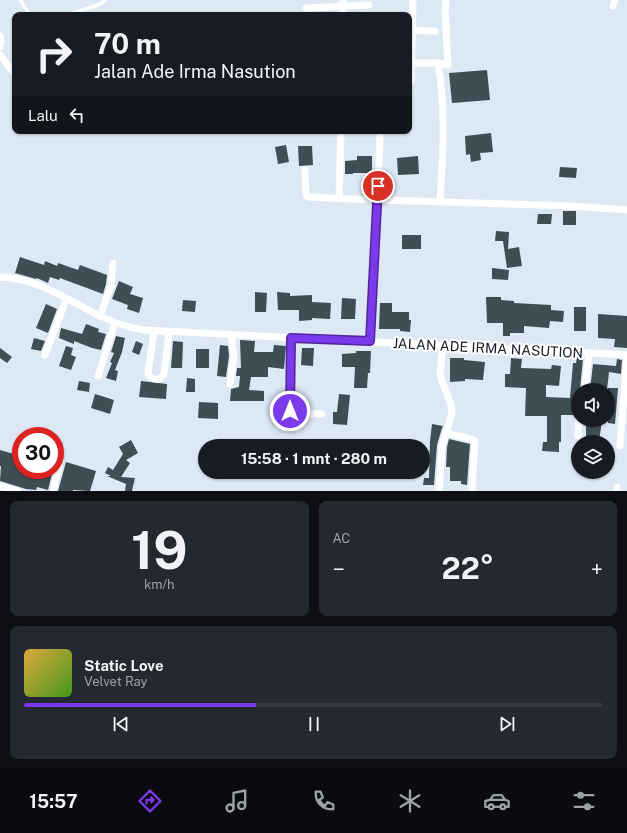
<!DOCTYPE html>
<html lang="id">
<meta charset="utf-8">
<style>
:root{--surface:#171b24;--page:#242831;--text:#f1f3f6;--muted:#9ea1a6;--line:#363941;--accent:#7c3aed}
body{margin:0;font-family:"Public Sans",sans-serif;background:var(--page);color:var(--text);height:100vh;display:flex;flex-direction:column;font-size:15px;white-space:nowrap}
*{box-sizing:border-box;margin:0}
p{font-size:13px;color:var(--muted)}
.icon{flex:none;width:22px;height:22px;fill:none;stroke:currentColor;stroke-width:2;stroke-linecap:round;stroke-linejoin:round}
.map{position:relative;height:491px;overflow:hidden}
.drawer{display:flex;flex-direction:column;gap:10px;padding:10px;background:#0d0f14;flex:1}
.drawer>*{flex:none}
.top-card{position:absolute;left:12px;top:12px;width:400px;height:122px;border-radius:8px;box-shadow:0 1px 3px #0004;background:#171b24;color:var(--text);overflow:hidden}
.fabs{position:absolute;left:571px;top:383px;display:grid;gap:8px}
.fabs a{display:grid;place-items:center;width:44px;height:44px;border-radius:50%;background:var(--surface);box-shadow:0 1px 3px #0004;font-size:20px}
.speed{position:absolute;left:12px;top:427px;display:flex;gap:8px;font-size:20px;font-weight:700;text-align:center}
.speed>*{display:grid;place-content:center;width:52px;height:52px;border-radius:50%;background:var(--surface);box-shadow:0 1px 3px #0004;line-height:1}
.speed .limit{border:6px solid #d22;background:#fff;color:#111}
.pin{position:absolute;display:grid;place-items:center;width:34px;height:34px;color:#fff;margin:-17px;border:2px solid #fff;border-radius:50%;box-shadow:0 1px 4px #0007}
.me{position:absolute;width:44px;margin:-22px;rotate:0deg;stroke-linejoin:round;filter:drop-shadow(0 0 3px #0008)}
.turn{display:flex;align-items:center;gap:14px;height:84px;padding:0 16px;font-size:18px}
.turn .icon{width:52px;height:52px;stroke-width:2.5}
.turn b{display:block;font-size:28px;line-height:34px}
.then{display:flex;align-items:center;height:38px;padding:0 16px;background:#0003;gap:8px;font-size:15px}
.big{font-size:30px;font-weight:700;line-height:1.1}
.drawer .widget{flex:1;display:flex;flex-direction:column;justify-content:center;gap:6px;min-width:0;padding:0 14px;border-radius:8px;background:var(--page)}
.drawer .dial{align-items:center;gap:0}
.dial b{font-size:52px;line-height:1}
.song{display:flex;align-items:center;gap:12px}
.cover{width:48px;height:48px;border-radius:6px;background:linear-gradient(135deg,hsl(40 70% 55%),hsl(100 70% 35%))}
.played{height:4px;border-radius:2px;background:linear-gradient(90deg,var(--accent) 40%,var(--line) 40%)}
.keys{display:flex;justify-content:space-around;direction:ltr}
.heat{display:flex;justify-content:space-between;align-items:center;font-size:22px;direction:ltr}
.drawer .tiles{flex:1;display:grid;gap:10px;grid-template-columns:1fr 1fr}
.widget:last-child{grid-column:span 2}
.trip{position:absolute;left:198px;top:439px;width:232px;height:40px;border-radius:20px;background:var(--surface);box-shadow:0 1px 3px #0004;font-weight:700;line-height:40px;text-align:center}
.dock{display:flex;height:64px;justify-content:space-around;align-items:center;background:#090b0e;color:var(--muted)}
.dock .icon{width:28px;height:28px}
.dock .selected{color:var(--accent)}
.dock b{font-size:18px;color:var(--text)}
.map>svg:first-child{display:block}
.building{fill:#3f4d54}
.lines{fill:none;stroke-linecap:round;stroke-linejoin:round}
.service{stroke:#fff;stroke-width:3.5}
.minor{stroke:#fff;stroke-width:7}
.route-casing{stroke:#51269a;stroke-width:10}
.route{stroke:#7c3aed;stroke-width:7}
.labels{text-anchor:middle;dominant-baseline:central;stroke-width:4;stroke-linejoin:round;paint-order:stroke}
.street-label{font-size:14px;fill:#191c21;stroke:#fff}
</style>
<div class="map">
<svg width="627" height="491" viewBox="0 0 627 491">
<rect width="100%" height="100%" fill="#dde8f5"/>
<!-- building -->
<g class="building">
<polygon points="487,70 490,100 452,103 449,73"/>
<polygon points="491,133 493,152 480,153 481,160 471,162 470,154 466,155 465,136"/>
<polygon points="286,145 289,162 278,164 275,147"/>
<polygon points="298,146 312,146 313,165 299,166"/>
<polygon points="357,156 372,156 372,173 353,173 353,174 345,174 345,161 357,160"/>
<polygon points="418,156 419,174 398,175 397,158"/>
<polygon points="560,167 577,168 576,178 559,177"/>
<rect x="563" y="211" width="13" height="14"/>
<polygon points="538,214 552,214 551,224 537,224"/>
<polygon points="496,231 509,232 508,249 519,247 522,266 507,268 503,241 495,241"/>
<rect x="402" y="235" width="19" height="14"/>
<polygon points="20,257 44,265 45,261 57,266 58,263 78,270 80,265 107,275 106,284 103,294 60,278 59,280 50,277 48,283 37,278 36,279 15,273"/>
<polygon points="492,268 509,270 508,280 492,279"/>
<polygon points="119,281 133,287 130,294 143,298 139,313 127,309 128,305 112,299"/>
<polygon points="255,292 267,293 266,312 255,312"/>
<polygon points="277,292 290,293 290,296 312,295 312,302 331,303 330,319 312,318 312,320 299,321 299,310 278,310"/>
<polygon points="486,297 501,297 501,300 514,301 514,303 551,305 551,310 564,311 563,322 550,321 549,328 524,326 524,333 510,333 510,336 503,336 503,323 487,323"/>
<polygon points="342,298 356,299 355,319 341,319"/>
<polygon points="183,300 196,301 195,312 182,311"/>
<polygon points="380,303 392,303 392,312 409,312 409,320 411,320 410,332 400,331 400,329 379,329"/>
<polygon points="46,304 57,309 48,333 36,328"/>
<rect x="574" y="307" width="12" height="24"/>
<polygon points="598,314 627,316 627,348 614,347 615,339 598,338"/>
<polygon points="86,324 99,329 98,332 106,334 101,350 92,348 74,341 74,344 59,338 61,328 82,334"/>
<polygon points="116,336 125,338 122,352 115,370 118,371 116,381 106,378 112,363 110,362 114,353 111,352"/>
<polygon points="34,338 45,341 41,351 31,349"/>
<polygon points="240,340 255,341 254,352 273,352 274,345 286,346 284,369 268,367 268,377 251,377 249,390 264,391 264,401 230,401 231,389 239,387 240,376 236,376 237,368 241,368"/>
<polygon points="136,341 143,344 139,355 132,352"/>
<polygon points="173,341 183,342 182,368 171,368"/>
<polygon points="220,345 228,346 229,356 226,377 217,376"/>
<polygon points="66,346 73,348 71,355 76,357 71,370 59,366"/>
<polygon points="0,348 12,357 7,363 0,358"/>
<polygon points="302,348 314,348 313,366 301,365"/>
<rect x="196" y="349" width="13" height="19"/>
<polygon points="356,351 371,351 370,373 368,373 367,388 354,388 355,367 342,367 342,354 356,353"/>
<polygon points="577,357 583,358 580,390 578,390 578,396 575,396 574,415 561,415 561,442 559,442 559,452 542,451 543,442 547,442 547,416 525,416 526,388 505,387 505,374 510,374 511,358 522,359 521,368 551,369 552,365 561,366 559,386 546,385 546,397 570,398 573,363 576,363"/>
<polygon points="450,358 464,358 464,360 485,362 483,380 465,379 465,381 450,382"/>
<polygon points="617,359 622,360 621,374 609,372 607,390 590,390 593,364 616,366"/>
<polygon points="187,378 195,379 195,392 186,392"/>
<polygon points="79,381 90,383 89,392 77,390"/>
<polygon points="141,381 167,384 166,399 139,397"/>
<polygon points="608,388 618,388 615,424 608,423"/>
<polygon points="95,394 114,400 110,414 91,408"/>
<polygon points="339,394 350,395 347,425 333,424 333,412 337,412"/>
<polygon points="199,402 218,403 218,419 198,418"/>
<polygon points="586,420 602,420 599,442 586,442"/>
<polygon points="432,424 443,426 442,428 437,445 434,485 423,485 424,478 429,478 430,441"/>
<polygon points="449,439 470,444 467,485 461,484 461,481 450,481 450,467 446,467 447,447"/>
<polygon points="131,440 138,453 126,460 130,463 121,477 135,478 132,491 125,491 126,484 107,476 111,476 105,473 108,467 113,470 123,454 119,447"/>
<polygon points="0,450 14,454 13,459 21,460 20,470 42,472 43,470 53,470 48,490 37,487 36,490 26,489 0,481 1,466 0,466"/>
<polygon points="66,462 96,471 90,491 73,490 73,491 58,491"/>
</g>
<g class="lines">
<!-- service -->
<g class="service">
<polyline points="20,0 30,15"/>
<polyline points="67,15 98,5 106,0"/>
</g>
<!-- minor -->
<g class="minor">
<polyline points="613,6 615,0"/>
<polyline points="306,8 369,5"/>
<polyline points="343,15 343,0"/>
<polyline points="409,30 435,31"/>
<polyline points="0,36 1,42 0,47"/>
<polyline points="0,55 15,74"/>
<polyline points="409,63 438,63"/>
<polyline points="409,82 411,82 413,0"/>
<polyline points="305,170 306,195 308,197 378,200 380,131"/>
<polyline points="339,198 341,131"/>
<path d="M440,202C443,156 446,108 438,63L448,65L445,10L446,0"/>
<path d="M0,277C52,278 92,323 144,330L627,355"/>
<polyline points="100,316 111,286 113,263"/>
<path d="M154,331L148,374C151,379 155,380 160,379L164,374L169,332"/>
<polyline points="291,338 290,411 293,413 322,414"/>
<polyline points="370,341 378,200 571,206 627,210"/>
<polyline points="45,355 66,300"/>
<polyline points="98,376 115,323"/>
<polyline points="230,384 234,356 231,334"/>
<polyline points="585,390 589,353"/>
<path d="M446,432C455,438 467,435 475,441L472,491"/>
<polyline points="578,436 579,420"/>
<polyline points="620,446 627,355"/>
<polyline points="0,486 18,491"/>
<polyline points="53,491 60,462"/>
<polyline points="439,491 442,446 452,414 451,405 440,375 443,345"/>
<polyline points="617,491 617,487"/>
</g>
</g>
<g class="lines">
<defs>
<polyline id="route" points="290,411 291,338 370,341 378,186"/>
</defs>
<!-- route casing -->
<use href="#route" class="route-casing"/>
<!-- route -->
<use href="#route" class="route"/>
</g>
<g class="labels">
<!-- street labels -->
<g class="street-label">
<text transform="translate(488 348) rotate(3)">JALAN ADE IRMA NASUTION</text>
</g>
</g>
</svg>
<div class="fabs">
<a><svg class="icon" aria-label="sound" viewBox="0 0 24 24"><path d="M4 9h4l5-4v14l-5-4H4zM17 9q2 3 0 6"/></svg></a>
<a><svg class="icon" aria-label="layers" viewBox="0 0 24 24"><path d="M12 4l9 5-9 5-9-5zM3 14l9 5 9-5"/></svg></a>
</div>
<div class="speed"><div class="limit">30</div></div>
<div class="pin" style="left:378px;top:186px;background:#d93025"><svg class="icon" aria-label="arrive" viewBox="0 0 24 24"><path d="M6 21V4h12l-3 4 3 4H6"/></svg></div>
<svg class="me" style="left:290px;top:411px" viewBox="-20 -20 40 40"><circle r="17" fill="#7c3aed" stroke="#fff" stroke-width="3"/><path d="M0-11L8 9 0 5-8 9z" fill="#fff"/></svg>
<div class="trip">15:58 · 1 mnt · 280 m</div>
<div class="top-card">
<div class="turn"><svg class="icon" aria-label="right" viewBox="0 0 24 24"><path d="M7 20v-9h11M14 6l5 5-5 5"/></svg><div><b>70 m</b>Jalan Ade Irma Nasution</div></div>
<div class="then">Lalu<svg class="icon" aria-label="left" viewBox="0 0 24 24"><path d="M17 20v-9H6M10 6l-5 5 5 5"/></svg></div>
</div>
</div>
<section class="drawer">
<div class="tiles">
<div class="widget dial"><b>19</b><p>km/h</p></div>
<div class="widget"><p>AC</p>
<div class="heat"><a>−</a><b class="big">22°</b><a>+</a></div>
</div>
<div class="widget">
<div class="song"><i class="cover"></i><div><b>Static Love</b><p>Velvet Ray</p></div></div>
<div class="played"></div>
<div class="keys"><svg class="icon" aria-label="previous" viewBox="0 0 24 24"><path d="M18 5L8 12l10 7zM5 5v14"/></svg><svg class="icon" aria-label="pause" viewBox="0 0 24 24"><path d="M8 5v14M16 5v14"/></svg><svg class="icon" aria-label="next" viewBox="0 0 24 24"><path d="M6 5l10 7-10 7zM19 5v14"/></svg></div>
</div>
</div>
</section>
<nav class="dock">
<b>15:57</b>
<svg class="icon selected" aria-label="directions" viewBox="0 0 24 24"><path d="M12 3l9 9-9 9-9-9zM9 14v-3h6M13 9l2 2-2 2"/></svg>
<svg class="icon" aria-label="music" viewBox="0 0 24 24"><path d="M9 18V5l10-2v13"/><circle cx="6" cy="18" r="3"/><circle cx="16" cy="16" r="3"/></svg>
<svg class="icon" aria-label="phone" viewBox="0 0 24 24"><path d="M5 4h4l2 5-3 2q2 4 5 5l2-3 5 2v4C11 20 4 13 5 4z"/></svg>
<svg class="icon" aria-label="climate" viewBox="0 0 24 24"><path d="M12 3v18M4 7l16 10M4 17L20 7"/></svg>
<svg class="icon" aria-label="car" viewBox="0 0 24 24"><path d="M5 17H2v-5l4-1 3-4h7l3 4 3 1v5h-3M9 17h6M6 11h13"/><circle cx="7" cy="17" r="2"/><circle cx="17" cy="17" r="2"/></svg>
<svg class="icon" aria-label="filters" viewBox="0 0 24 24"><path d="M4 7h16M4 17h16"/><circle cx="9" cy="7" r="2"/><circle cx="15" cy="17" r="2"/></svg>
</nav>
